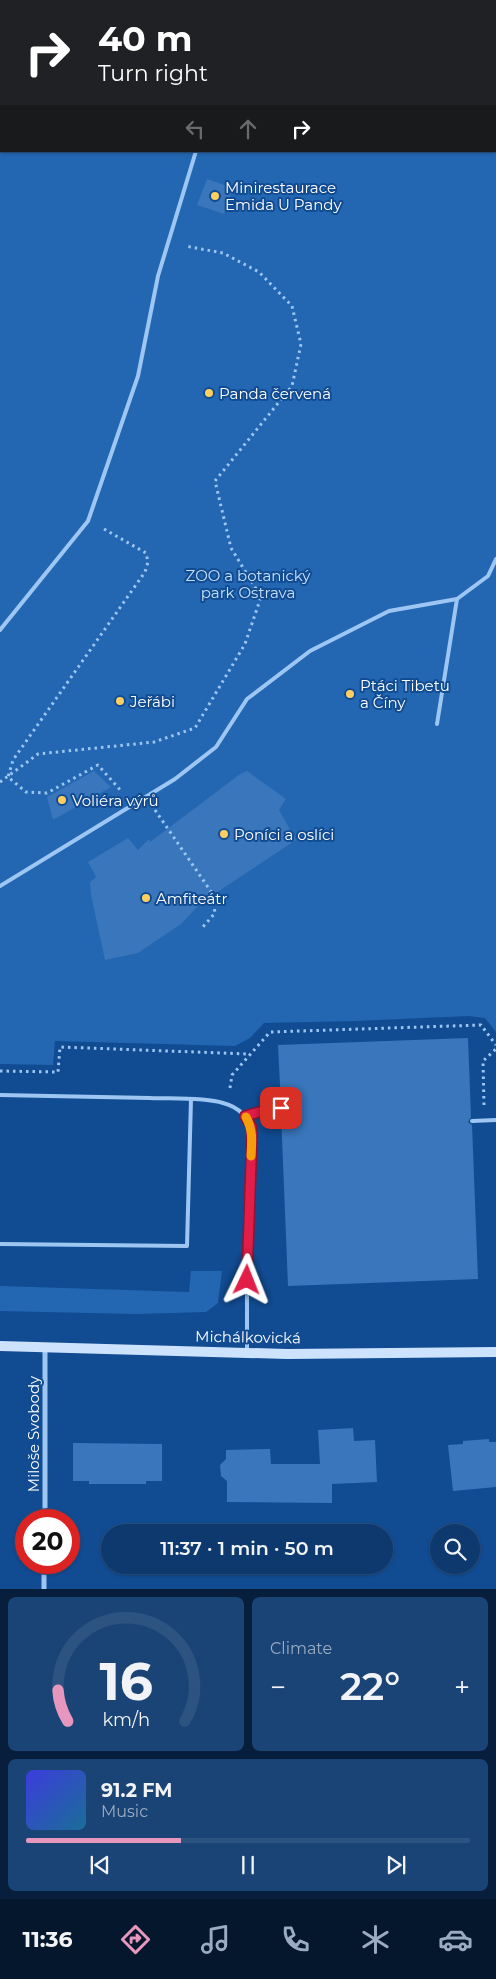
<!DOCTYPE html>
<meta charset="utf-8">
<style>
:root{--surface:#0d396e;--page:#1b4476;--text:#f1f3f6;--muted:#9aacc2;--line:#2d5381;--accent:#e797bd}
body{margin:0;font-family:Montserrat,sans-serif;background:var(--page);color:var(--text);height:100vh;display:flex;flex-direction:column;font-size:19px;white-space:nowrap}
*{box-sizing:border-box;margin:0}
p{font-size:16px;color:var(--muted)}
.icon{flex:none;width:28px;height:28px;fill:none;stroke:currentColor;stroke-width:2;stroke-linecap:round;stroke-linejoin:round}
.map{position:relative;height:1589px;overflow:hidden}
.side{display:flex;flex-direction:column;gap:8px;padding:8px;background:#071f3c;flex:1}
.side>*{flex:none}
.top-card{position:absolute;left:0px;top:0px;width:496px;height:152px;box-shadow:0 1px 4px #0004,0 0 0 1px var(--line);background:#202124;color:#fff;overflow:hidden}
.tools{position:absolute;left:430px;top:1524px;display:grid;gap:10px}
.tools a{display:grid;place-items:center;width:50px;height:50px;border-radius:50%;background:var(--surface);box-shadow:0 1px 4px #0004,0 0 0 1px var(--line);font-size:25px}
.speed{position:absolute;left:15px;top:1509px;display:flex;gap:10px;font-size:25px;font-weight:700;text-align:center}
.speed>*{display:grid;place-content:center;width:65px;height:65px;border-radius:50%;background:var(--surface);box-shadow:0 1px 4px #0004,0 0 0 1px var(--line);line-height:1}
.speed .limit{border:8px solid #d22;background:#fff;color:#111}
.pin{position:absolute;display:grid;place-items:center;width:42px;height:42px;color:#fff;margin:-21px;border-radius:10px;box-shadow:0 2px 8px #0006}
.me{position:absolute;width:55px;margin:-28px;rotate:2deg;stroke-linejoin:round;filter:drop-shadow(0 0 4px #0008)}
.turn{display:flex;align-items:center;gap:18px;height:105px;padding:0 15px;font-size:22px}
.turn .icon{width:65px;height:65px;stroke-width:2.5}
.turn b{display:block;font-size:35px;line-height:42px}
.lanes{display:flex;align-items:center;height:48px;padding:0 15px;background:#0003;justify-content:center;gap:25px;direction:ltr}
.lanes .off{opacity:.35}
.big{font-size:38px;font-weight:600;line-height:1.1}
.side .widget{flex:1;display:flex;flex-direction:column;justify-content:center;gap:8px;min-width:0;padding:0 18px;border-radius:8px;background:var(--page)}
.side .dial{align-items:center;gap:0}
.dial svg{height:130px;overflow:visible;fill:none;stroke:var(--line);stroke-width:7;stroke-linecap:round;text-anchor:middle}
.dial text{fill:var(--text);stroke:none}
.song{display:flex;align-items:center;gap:15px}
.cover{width:60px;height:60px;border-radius:8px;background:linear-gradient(135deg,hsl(240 70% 55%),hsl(200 70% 35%))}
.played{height:5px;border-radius:2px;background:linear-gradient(90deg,var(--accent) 35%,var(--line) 35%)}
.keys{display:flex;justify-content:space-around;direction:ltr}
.heat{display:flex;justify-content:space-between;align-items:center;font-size:28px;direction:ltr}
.side .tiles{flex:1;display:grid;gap:8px;grid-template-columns:1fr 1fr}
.widget:last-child{grid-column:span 2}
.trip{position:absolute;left:101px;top:1524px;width:292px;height:50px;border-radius:25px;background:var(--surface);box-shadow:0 1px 4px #0004,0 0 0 1px var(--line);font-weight:600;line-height:50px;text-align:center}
.tabs{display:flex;height:80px;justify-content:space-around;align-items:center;background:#05172c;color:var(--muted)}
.tabs .icon{width:35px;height:35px}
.tabs .current{color:var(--accent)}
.tabs b{font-size:22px;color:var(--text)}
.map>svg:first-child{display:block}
.green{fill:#2366b2;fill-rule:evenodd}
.building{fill:#3976bb}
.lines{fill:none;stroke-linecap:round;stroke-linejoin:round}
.path{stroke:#9ec6f3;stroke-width:3;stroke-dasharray:2.5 4;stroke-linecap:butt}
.lane{stroke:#9ec6f3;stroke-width:4}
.street{stroke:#9ec6f3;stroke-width:5}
.secondary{stroke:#cde3fd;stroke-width:10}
.route-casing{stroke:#92132f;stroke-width:12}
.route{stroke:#e11d48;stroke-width:9}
.slow{stroke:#f59e0b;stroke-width:9}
.poi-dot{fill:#ffce60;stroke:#114c93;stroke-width:2}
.labels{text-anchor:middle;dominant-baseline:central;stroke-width:4;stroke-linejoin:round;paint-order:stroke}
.poi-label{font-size:15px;fill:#fff;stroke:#114c93;text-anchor:start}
.park-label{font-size:15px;fill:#c5e0fd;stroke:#114c93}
.street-label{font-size:15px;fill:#fff;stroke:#114c93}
</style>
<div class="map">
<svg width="496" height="1589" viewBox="0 0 496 1589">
<rect width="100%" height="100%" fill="#114c93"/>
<!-- green -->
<g class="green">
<path d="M0,0H496V1032L485,1018L469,1016L355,1021L264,1023L250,1038L235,1046L55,1041L53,1065L0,1064ZM1,1H495V151H1Z"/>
<polygon points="191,1271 222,1271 218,1303 206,1312 136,1314 0,1311 0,1286 189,1292"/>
</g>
<!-- building -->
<g class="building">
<polygon points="207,179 233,188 224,214 197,205"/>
<polygon points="94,771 111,787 53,820 47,797"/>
<polygon points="247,771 286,799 279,810 296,840 201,903 181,924 138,953 105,960 91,895 90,882 96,877 88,862 128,838 138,850 149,839 150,842 240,774"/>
<polygon points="468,1038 471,1117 468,1122 472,1125 478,1279 288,1286 281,1113 285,1109 281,1105 278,1045"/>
<polygon points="353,1428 354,1441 375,1440 377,1482 332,1484 332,1503 227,1502 227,1481 221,1476 220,1465 226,1459 226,1450 270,1449 271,1464 320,1464 318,1430"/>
<polygon points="489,1439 489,1442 496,1442 496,1487 453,1491 448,1445 463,1444 463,1441"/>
<polygon points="73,1443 162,1444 162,1481 146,1481 146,1484 89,1484 89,1481 73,1481"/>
</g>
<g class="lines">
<!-- path -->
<g class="path">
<polyline points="169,0 171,1"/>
<polyline points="191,1 193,0"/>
<polyline points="0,7 1,8"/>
<polyline points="0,42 1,43"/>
<polyline points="0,73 1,72"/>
<polyline points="104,529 146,553 148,562 145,572 13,760 8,777 26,792 47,793 98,765 122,792"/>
<polyline points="0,782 38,754 154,742 195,728 245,644 261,597 231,548 215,481 292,386 301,344 292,306 259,272 223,253 185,246"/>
<polyline points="155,810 212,893 215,913 202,928"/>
<polyline points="0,1071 58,1072 60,1047 249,1054"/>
<polyline points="230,1088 232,1075 270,1032 481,1025 496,1045"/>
<polyline points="484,1105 483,1061 496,1049"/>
</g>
<!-- lane -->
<g class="lane">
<polyline points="254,1 254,0"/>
<polyline points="0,630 88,521 138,376 158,276 196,151"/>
<polyline points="437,724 457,599"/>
<polyline points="0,886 175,779 216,747 247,699 310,651 389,611 457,599 488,576 496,559"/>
<path d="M0,1095C50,1096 100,1097 150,1098C171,1099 203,1097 223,1103C239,1107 250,1118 252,1134L247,1280V1353"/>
<polyline points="245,1116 270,1109 281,1109"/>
<polyline points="472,1121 496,1120"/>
<polyline points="0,1244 187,1246 191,1099"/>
</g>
<!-- street -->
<g class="street">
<polyline points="45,1520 45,1347"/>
<polyline points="44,1589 44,1562"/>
</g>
<!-- secondary -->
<polyline class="secondary" points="0,1346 287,1354 496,1352"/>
</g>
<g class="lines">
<defs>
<polyline id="route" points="247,1280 252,1134 251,1126 245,1116 270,1109 281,1108"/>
</defs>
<!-- route casing -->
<use href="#route" class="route-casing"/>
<!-- route -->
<use href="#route" class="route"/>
<!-- slow -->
<path class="slow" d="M246,1117C253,1130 252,1141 251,1156"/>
</g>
<!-- markers -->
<g class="poi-dot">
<circle cx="215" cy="196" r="5"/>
<circle cx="209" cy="393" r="5"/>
<circle cx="350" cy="694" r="5"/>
<circle cx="120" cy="701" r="5"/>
<circle cx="62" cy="800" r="5"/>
<circle cx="224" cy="834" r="5"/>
<circle cx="146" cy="898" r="5"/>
</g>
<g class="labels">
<!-- poi labels -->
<g class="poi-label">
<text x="225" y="187">Minirestaurace<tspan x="225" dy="17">Emida U Pandy</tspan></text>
<text x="219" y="393">Panda červená</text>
<text x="360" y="685">Ptáci Tibetu<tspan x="360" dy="17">a Číny</tspan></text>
<text x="130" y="701">Jeřábi</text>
<text x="72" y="800">Voliéra výrů</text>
<text x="234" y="834">Poníci a oslíci</text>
<text x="156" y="898">Amfiteátr</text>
</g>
<!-- park labels -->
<g class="park-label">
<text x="248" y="575">ZOO a botanický<tspan x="248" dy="17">park Ostrava</tspan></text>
</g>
<!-- street labels -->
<g class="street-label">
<text transform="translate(248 1337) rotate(1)">Michálkovická</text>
<text transform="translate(33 1434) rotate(-90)">Miloše Svobody</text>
</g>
</g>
</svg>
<div class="tools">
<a><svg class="icon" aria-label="search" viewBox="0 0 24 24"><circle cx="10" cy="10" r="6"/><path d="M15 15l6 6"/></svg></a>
</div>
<div class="speed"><div class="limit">20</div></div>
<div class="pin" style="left:281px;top:1108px;background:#d93025"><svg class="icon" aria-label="arrive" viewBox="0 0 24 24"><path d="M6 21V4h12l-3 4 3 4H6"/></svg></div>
<svg class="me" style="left:247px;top:1280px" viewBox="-20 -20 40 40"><path d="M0-17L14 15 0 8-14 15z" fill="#e11d48" stroke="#fff" stroke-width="4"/></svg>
<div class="trip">11:37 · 1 min · 50 m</div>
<div class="top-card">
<div class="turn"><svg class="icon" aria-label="right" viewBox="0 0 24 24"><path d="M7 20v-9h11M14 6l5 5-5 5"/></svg><div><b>40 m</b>Turn right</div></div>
<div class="lanes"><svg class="icon off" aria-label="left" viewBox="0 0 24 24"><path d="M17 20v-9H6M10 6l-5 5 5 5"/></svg><svg class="icon off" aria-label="ahead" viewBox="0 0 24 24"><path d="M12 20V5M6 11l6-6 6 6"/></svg><svg class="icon" aria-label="right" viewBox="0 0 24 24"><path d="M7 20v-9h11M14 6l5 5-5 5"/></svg></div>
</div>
</div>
<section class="side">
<div class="tiles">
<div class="widget dial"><svg viewBox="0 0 100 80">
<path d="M14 69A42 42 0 1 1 86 69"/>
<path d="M14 69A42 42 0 0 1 8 50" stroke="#e797bd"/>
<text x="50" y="56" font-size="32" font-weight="700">16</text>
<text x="50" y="72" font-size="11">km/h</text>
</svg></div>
<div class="widget"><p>Climate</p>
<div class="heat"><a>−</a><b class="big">22°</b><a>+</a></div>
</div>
<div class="widget">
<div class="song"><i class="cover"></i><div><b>91.2 FM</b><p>Music</p></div></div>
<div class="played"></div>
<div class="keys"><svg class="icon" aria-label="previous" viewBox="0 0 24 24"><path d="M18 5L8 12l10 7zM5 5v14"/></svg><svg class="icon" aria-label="pause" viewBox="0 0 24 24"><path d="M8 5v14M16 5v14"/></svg><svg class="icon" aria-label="next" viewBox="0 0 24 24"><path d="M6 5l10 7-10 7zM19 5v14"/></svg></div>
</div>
</div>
</section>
<nav class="tabs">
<b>11:36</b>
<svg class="icon current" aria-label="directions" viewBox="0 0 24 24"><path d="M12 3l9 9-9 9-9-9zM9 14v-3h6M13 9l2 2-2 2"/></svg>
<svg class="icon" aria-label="music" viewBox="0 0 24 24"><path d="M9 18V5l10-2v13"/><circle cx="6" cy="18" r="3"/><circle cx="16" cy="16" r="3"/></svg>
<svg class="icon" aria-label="phone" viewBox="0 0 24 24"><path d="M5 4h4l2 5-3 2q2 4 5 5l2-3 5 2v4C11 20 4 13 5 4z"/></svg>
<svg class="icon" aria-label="climate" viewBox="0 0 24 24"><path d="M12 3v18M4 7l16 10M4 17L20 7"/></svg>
<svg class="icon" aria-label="car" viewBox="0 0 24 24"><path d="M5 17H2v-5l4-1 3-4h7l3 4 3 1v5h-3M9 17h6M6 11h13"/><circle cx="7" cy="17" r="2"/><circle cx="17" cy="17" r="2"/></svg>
</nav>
